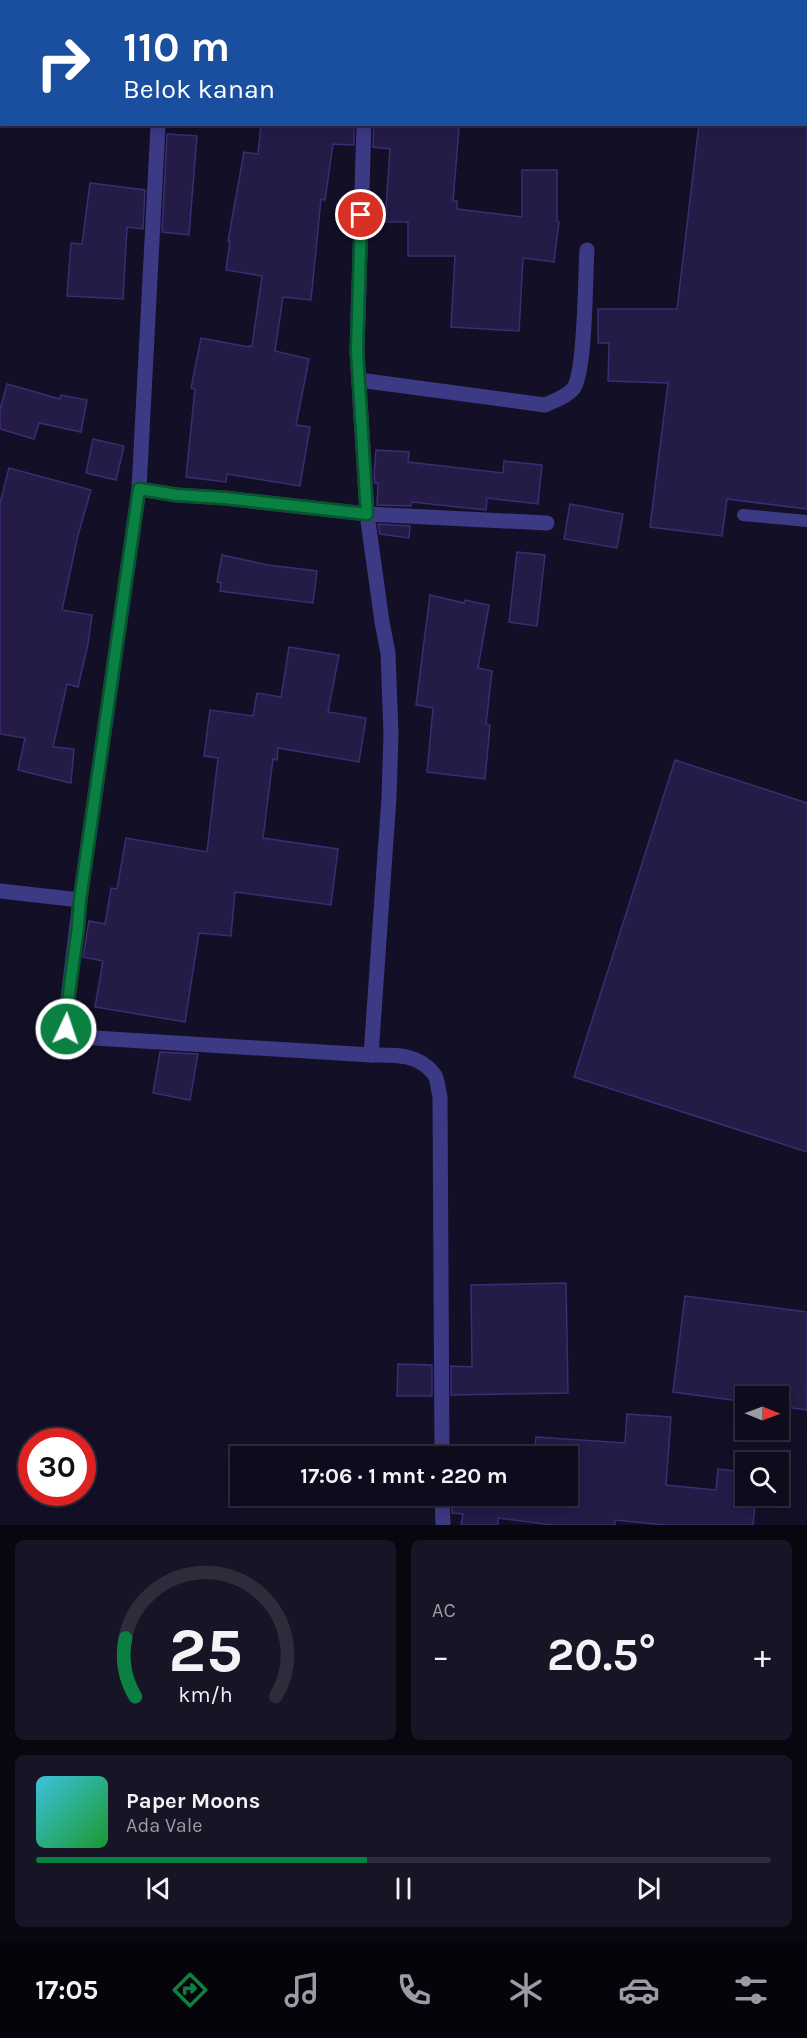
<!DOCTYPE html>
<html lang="id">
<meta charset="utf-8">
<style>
:root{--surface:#0e0b1c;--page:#171425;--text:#f1f3f6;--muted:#9b9ba3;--line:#2e2b3b;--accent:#0b8043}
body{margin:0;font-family:Karla,sans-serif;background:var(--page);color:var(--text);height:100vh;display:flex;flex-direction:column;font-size:22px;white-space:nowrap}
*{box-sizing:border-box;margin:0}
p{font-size:20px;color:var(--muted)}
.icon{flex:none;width:33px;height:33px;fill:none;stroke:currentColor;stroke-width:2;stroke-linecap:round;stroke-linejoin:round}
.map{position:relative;height:1525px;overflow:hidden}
.panel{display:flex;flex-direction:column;gap:15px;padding:15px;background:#08060f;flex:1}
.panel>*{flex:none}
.top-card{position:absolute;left:0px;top:0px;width:807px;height:126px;box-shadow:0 3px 15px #0003,0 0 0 2px var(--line);background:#1a4fa0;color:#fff;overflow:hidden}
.needle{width:39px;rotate:91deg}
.buttons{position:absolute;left:735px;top:1386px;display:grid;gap:12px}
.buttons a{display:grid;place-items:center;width:54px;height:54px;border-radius:0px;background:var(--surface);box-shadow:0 3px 15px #0003,0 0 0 2px var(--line);font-size:30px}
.speed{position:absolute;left:18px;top:1428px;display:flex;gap:12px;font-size:30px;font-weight:700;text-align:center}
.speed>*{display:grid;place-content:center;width:78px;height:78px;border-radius:50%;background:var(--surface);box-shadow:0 3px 15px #0003,0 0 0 2px var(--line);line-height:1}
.speed .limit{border:9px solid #d22;background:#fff;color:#111}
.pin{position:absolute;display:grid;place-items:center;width:51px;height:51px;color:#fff;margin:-26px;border:3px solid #fff;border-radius:50%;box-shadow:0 2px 6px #0007}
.me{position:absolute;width:66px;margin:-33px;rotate:3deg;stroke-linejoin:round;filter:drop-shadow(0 0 4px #0008)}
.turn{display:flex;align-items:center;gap:21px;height:126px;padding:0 24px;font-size:27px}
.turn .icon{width:78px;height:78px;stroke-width:2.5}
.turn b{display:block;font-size:42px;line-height:51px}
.big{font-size:45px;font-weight:700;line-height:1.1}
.panel .tile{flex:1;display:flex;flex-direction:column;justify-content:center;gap:9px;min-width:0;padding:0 21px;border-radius:9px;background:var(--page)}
.panel .dial{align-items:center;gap:0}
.dial svg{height:156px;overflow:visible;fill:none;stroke:var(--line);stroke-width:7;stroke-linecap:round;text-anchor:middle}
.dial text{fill:var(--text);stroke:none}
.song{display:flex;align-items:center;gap:18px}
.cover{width:72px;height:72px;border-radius:9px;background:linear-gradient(135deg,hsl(190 70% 55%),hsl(130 70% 35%))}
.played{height:6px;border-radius:3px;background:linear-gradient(90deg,var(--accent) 45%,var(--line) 45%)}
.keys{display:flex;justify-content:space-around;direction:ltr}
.heat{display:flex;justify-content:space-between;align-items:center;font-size:33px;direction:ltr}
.panel .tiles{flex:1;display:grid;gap:15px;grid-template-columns:1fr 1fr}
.tile:last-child{grid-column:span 2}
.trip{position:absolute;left:230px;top:1446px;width:348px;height:60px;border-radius:0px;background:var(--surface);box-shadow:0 3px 15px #0003,0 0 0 2px var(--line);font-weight:700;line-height:60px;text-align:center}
.menu{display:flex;height:96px;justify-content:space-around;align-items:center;background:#06040b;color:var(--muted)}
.menu .icon{width:42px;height:42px}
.menu .current{color:var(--accent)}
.menu b{font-size:27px;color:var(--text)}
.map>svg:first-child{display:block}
.building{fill:#241b47;stroke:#3b2d73;stroke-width:1.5}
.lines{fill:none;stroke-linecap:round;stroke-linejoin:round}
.service{stroke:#3d3a85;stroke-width:12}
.minor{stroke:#3d3a85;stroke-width:15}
.route-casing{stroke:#07532c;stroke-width:15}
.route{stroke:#0b8043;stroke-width:10}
</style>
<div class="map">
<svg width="807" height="1525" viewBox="0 0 807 1525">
<rect width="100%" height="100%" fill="#130f26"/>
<!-- building -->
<g class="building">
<polygon points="261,124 354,124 354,145 333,144 325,200 321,199 311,300 283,297 275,351 309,359 296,425 310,427 300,486 227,474 226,482 186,477 195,389 191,388 201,338 249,347 249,346 252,346 262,276 226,270 230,241 228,241 244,152 258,154"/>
<polygon points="374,124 418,124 459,128 453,201 457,201 457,209 522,217 522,170 557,170 557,221 559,222 554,262 523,258 519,331 451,327 455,256 408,256 408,222 385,222 390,149 373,147"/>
<polygon points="699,124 807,124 807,509 727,499 722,536 650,527 668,383 608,381 609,343 598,343 598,309 677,309"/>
<polygon points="167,134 197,136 189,235 162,232"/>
<polygon points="90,183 145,190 143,229 127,227 123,299 67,296 71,243 82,244"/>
<polygon points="7,384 60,399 61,395 87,400 81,432 39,423 34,439 0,429 0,410"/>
<polygon points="93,439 124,446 116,480 86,473"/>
<polygon points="376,450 409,452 408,462 503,473 504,461 542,465 538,504 487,498 486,510 412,502 411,506 377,505 378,483 375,483 374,475"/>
<polygon points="9,468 91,490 78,535 62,610 92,615 88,644 78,687 67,684 53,747 74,749 71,783 18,770 25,738 0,734 0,503"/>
<polygon points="570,504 623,514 617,548 564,539"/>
<polygon points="378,524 410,526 409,538 380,534"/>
<polygon points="517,552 545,555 537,626 509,622"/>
<polygon points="222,555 268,565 317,571 313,603 220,591 221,583 217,582"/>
<polygon points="430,595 464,603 465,600 489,605 478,668 492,671 486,724 490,725 485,779 427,772 433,708 416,705"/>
<polygon points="289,647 339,655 328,712 366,718 359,762 278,748 277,760 273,759 263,838 338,849 331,905 235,892 231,936 199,933 185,1022 95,1007 103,961 83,957 89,921 105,924 111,888 117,889 126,838 207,852 218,758 204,756 210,710 253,716 257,693 281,697"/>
<polygon points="675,760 807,803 807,1152 574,1077"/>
<polygon points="160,1052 198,1054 190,1100 153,1093"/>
<polygon points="566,1283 568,1393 451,1395 451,1366 472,1367 471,1285"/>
<polygon points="685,1296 807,1312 807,1410 778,1406 778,1396 746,1396 746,1402 673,1392"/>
<polygon points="398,1364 432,1365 432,1396 397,1396"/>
<polygon points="627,1414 671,1417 666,1485 716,1490 718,1469 746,1472 746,1496 756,1496 753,1525 665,1525 615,1520 615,1525 552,1525 498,1518 498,1525 461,1525 463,1514 452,1513 452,1496 567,1496 567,1456 534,1456 536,1437 625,1443"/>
</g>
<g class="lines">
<!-- service -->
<polyline class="service" points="743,515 807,521"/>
<!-- minor -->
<g class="minor">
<polyline points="353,2 353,0"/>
<path d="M364,124L357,351L367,514L224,498L177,495L139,489L80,900L65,1023C67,1032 70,1034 78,1037L371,1055C394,1055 418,1053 434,1074C438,1079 438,1090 440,1097L442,1456"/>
<path d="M359,380L545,405C554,401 566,397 573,389C586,373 585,276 587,250"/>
<polyline points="139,489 158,126"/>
<polyline points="0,891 80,900"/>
<polyline points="371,1055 389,797 391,734 388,653 382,622 367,514 547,523"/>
<polyline points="442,1496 443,1525"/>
</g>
</g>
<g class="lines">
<defs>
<polyline id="route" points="66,1029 65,1023 78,927 80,900 139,489 177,495 224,498 367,514 357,351 361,215"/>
</defs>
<!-- route casing -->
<use href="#route" class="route-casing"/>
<!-- route -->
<use href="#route" class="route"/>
</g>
</svg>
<div class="buttons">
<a><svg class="needle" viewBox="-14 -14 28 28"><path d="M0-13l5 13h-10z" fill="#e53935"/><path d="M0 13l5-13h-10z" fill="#9b9ba3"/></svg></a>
<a><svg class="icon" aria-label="search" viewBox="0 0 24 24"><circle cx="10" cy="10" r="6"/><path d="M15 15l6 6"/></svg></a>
</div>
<div class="speed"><div class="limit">30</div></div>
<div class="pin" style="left:361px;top:215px;background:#d93025"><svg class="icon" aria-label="arrive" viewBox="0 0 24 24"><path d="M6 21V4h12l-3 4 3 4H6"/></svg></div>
<svg class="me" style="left:66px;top:1029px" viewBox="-20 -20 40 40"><circle r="17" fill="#0b8043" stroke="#fff" stroke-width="3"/><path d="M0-11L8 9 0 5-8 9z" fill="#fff"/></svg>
<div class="trip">17:06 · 1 mnt · 220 m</div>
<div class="top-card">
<div class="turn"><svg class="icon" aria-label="right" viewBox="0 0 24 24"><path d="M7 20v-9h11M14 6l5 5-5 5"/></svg><div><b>110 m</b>Belok kanan</div></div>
</div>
</div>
<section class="panel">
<div class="tiles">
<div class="tile dial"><svg viewBox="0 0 100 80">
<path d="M14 69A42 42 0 1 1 86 69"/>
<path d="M14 69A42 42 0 0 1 9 39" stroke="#0b8043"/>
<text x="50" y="56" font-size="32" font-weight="700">25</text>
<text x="50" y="72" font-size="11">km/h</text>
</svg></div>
<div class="tile"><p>AC</p>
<div class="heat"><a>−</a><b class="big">20.5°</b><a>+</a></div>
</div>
<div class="tile">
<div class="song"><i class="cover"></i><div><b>Paper Moons</b><p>Ada Vale</p></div></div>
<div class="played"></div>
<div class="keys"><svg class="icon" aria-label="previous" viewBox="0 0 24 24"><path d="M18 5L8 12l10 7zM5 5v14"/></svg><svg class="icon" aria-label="pause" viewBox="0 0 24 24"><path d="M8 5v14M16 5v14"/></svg><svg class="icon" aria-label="next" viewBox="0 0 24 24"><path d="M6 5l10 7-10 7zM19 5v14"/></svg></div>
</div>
</div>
</section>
<nav class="menu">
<b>17:05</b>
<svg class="icon current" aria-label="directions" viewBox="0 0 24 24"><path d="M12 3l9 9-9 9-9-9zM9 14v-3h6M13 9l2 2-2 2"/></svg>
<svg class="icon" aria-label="music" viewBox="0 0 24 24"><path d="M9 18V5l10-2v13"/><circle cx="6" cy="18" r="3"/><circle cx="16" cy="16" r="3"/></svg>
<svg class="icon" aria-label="phone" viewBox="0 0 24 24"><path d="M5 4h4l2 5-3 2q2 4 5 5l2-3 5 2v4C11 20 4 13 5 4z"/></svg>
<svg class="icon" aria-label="climate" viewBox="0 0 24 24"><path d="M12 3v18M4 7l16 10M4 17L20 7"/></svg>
<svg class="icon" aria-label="car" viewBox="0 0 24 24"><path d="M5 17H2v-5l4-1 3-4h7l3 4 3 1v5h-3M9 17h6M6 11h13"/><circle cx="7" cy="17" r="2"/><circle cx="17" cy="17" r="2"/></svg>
<svg class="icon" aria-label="filters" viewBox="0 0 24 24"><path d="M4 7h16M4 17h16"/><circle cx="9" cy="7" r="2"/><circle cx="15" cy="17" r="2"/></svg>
</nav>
